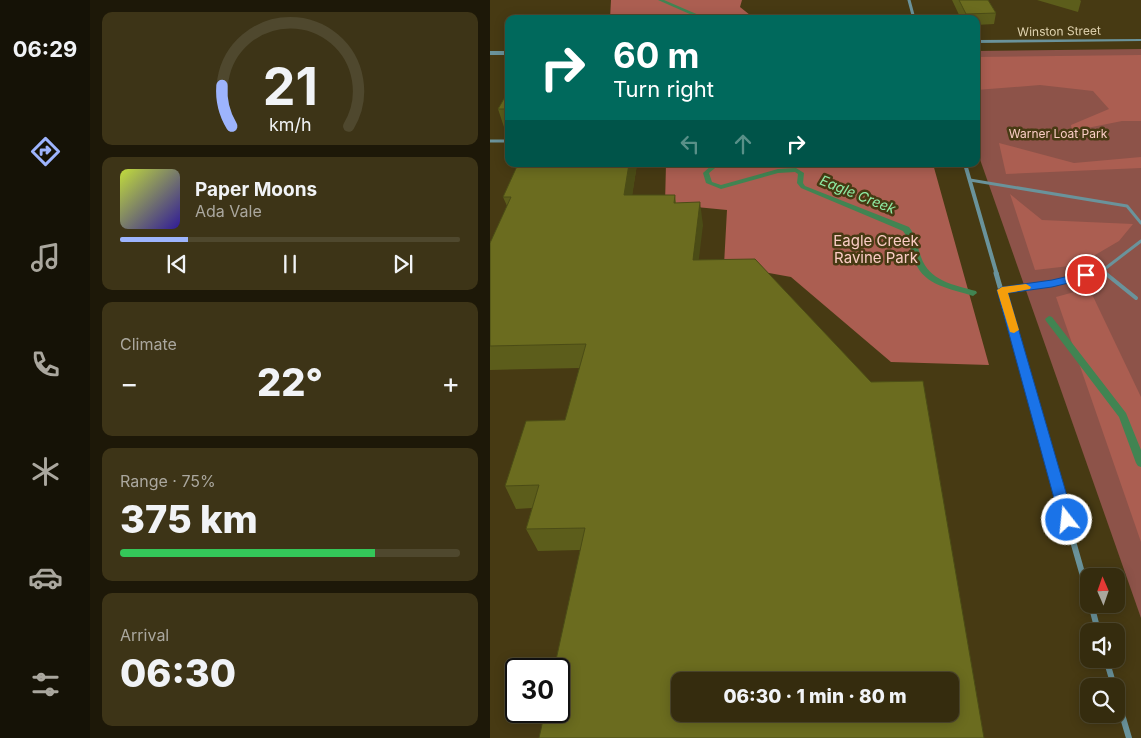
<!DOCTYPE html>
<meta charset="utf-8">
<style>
:root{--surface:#352c0e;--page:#3d3417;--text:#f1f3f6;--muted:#aaa79e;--line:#4f482e;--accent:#9db4fd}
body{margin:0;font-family:Inter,sans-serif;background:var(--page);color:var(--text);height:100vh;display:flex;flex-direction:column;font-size:19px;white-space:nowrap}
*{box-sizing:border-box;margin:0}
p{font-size:16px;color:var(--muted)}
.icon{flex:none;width:28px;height:28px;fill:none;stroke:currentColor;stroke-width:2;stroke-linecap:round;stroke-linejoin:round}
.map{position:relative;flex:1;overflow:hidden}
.details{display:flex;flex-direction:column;gap:12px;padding:12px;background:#1d1808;width:400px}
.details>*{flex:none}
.banner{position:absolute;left:15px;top:15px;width:475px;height:152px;border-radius:10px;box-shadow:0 2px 12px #0003,0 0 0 1px var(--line);background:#00695c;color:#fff;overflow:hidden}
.needle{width:32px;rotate:358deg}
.fabs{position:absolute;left:590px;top:568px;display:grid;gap:10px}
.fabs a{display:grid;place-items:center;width:45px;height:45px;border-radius:10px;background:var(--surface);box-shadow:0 2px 12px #0003,0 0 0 1px var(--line);font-size:25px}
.speed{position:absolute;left:15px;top:658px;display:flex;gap:10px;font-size:25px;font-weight:700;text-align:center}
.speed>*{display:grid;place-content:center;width:65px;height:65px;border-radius:50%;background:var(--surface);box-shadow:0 2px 12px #0003,0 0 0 1px var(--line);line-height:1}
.speed .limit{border:2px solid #111;border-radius:8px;background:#fff;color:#111}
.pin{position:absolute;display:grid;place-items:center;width:42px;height:42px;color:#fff;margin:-21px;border:2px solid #fff;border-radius:50%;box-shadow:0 1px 5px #0007}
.me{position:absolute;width:55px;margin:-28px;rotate:344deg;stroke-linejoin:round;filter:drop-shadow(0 0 4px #0008)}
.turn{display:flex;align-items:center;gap:18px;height:105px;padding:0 25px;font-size:22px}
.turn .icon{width:65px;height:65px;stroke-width:2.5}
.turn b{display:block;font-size:35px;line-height:42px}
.lanes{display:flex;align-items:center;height:48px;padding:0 25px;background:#0003;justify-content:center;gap:25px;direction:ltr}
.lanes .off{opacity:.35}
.big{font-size:38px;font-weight:800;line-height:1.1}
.details .card{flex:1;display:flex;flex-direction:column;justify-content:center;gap:8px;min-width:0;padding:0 18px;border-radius:10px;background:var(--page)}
.details .dial{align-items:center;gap:0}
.dial svg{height:130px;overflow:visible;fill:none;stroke:var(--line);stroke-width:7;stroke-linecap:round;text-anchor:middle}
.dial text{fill:var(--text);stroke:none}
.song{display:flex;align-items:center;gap:15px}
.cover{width:60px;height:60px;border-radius:8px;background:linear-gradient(135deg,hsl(70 70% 55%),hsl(250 70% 35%))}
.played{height:5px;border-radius:2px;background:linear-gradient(90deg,var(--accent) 20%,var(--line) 20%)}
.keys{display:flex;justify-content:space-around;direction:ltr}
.heat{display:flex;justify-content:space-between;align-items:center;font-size:28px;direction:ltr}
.charge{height:8px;border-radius:4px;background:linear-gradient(90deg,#34c759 75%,var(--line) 0)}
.trip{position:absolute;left:181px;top:672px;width:288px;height:50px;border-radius:10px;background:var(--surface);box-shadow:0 2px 12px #0003,0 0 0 1px var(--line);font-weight:800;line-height:50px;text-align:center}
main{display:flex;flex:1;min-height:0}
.menu{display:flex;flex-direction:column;width:90px;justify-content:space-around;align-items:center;background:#151206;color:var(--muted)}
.menu .icon{width:35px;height:35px}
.menu .current{color:var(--accent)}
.menu b{font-size:22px;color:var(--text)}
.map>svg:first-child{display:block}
.green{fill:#8d5349}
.forest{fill:#ab5e51}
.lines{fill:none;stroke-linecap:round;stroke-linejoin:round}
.stream{fill:#418452;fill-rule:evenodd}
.service-far1{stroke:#6a939b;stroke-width:3}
.service{stroke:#6a939b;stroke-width:4}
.minor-far3{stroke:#6a939b;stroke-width:3}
.minor-far2{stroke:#6a939b;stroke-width:4}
.minor-far1{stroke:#6a939b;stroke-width:5}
.minor{stroke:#6a939b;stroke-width:6}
.tertiary{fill:#6a939b;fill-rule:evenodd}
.wall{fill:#5c5d1b}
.shaded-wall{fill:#4b4c16}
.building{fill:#6b6c1f;stroke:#4b4c16;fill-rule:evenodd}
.route{fill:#1a73e8;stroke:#114b97}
.slow{fill:#f59e0b}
.labels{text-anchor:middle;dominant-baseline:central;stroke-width:5;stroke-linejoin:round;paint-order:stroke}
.far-street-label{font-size:12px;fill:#e0d3b0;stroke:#473a13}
.far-park-label{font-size:12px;fill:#faccc4;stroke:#473a13}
.far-water-label{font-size:14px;font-style:italic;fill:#8feca4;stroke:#473a13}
.park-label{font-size:15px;fill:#faccc4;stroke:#473a13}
</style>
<main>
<nav class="menu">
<b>06:29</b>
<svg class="icon current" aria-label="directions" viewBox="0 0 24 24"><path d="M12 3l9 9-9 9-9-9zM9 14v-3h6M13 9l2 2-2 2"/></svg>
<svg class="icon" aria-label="music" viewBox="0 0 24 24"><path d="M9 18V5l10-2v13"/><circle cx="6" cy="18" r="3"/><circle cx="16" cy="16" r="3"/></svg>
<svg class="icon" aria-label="phone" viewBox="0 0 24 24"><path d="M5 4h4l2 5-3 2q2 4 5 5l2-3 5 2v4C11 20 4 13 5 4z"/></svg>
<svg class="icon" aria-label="climate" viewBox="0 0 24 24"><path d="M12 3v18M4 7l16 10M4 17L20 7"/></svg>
<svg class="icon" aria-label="car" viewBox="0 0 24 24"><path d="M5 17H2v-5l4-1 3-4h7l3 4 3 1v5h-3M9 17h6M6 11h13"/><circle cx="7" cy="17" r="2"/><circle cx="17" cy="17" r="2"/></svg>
<svg class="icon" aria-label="filters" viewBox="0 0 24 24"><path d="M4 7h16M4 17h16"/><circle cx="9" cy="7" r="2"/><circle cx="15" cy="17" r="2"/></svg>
</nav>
<section class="details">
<div class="card dial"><svg viewBox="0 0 100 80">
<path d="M14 69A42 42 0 1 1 86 69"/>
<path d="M14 69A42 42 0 0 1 8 44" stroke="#9db4fd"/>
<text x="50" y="56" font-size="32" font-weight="700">21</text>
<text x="50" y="72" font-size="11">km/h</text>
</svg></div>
<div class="card">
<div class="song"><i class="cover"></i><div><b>Paper Moons</b><p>Ada Vale</p></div></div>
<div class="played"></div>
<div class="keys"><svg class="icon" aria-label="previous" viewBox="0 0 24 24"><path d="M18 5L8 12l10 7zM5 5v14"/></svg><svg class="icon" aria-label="pause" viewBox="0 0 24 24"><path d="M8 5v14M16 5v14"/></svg><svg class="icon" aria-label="next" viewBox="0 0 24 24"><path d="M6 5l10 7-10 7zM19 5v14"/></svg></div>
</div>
<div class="card"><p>Climate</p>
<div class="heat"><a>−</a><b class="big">22°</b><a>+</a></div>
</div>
<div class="card"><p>Range · 75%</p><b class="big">375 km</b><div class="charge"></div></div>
<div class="card"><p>Arrival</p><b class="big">06:30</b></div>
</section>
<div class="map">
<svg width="651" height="738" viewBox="0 0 651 738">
<rect width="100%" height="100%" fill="#473a13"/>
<!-- green -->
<polygon class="green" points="651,49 651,618 486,148 486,51"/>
<!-- forest -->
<g class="forest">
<polygon points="121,0 252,0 250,7 265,19 120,19"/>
<polygon points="651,55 651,121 632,121 582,131 581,125 619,109 603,91 550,85 486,90 486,57"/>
<polygon points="509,143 584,163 651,157 651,168 516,174"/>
<polygon points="176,164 443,164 499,365 401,362 301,277 234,265 237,210 175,204"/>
<polygon points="520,194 552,220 643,224 629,241 588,265 545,270"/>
<polygon points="599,288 651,397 651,542 566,297"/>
</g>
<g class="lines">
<!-- stream -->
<g class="stream">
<polygon points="168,0 174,0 218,19 211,19"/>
<path d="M223,164H230L219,173L222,182L231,185L288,169L306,168L314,173L313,183L315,186L419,227C426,236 427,246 431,257C439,281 464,285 486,291L487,293L483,296L480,295C455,287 432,285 423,257C420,248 419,238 413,231L311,188L307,183L308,174L305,172L288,173L231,189L216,183L213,173Z"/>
<polygon points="559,316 562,317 636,413 651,450 651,467 648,466 646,463 629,417 556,321 555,319"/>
</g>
<!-- service-far1 -->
<g class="service-far1">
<polyline points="0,141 19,141"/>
<polyline points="480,180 637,206 651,223"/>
<polyline points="612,271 617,275"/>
<polyline points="597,275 612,271 651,241"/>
</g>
<!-- service -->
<g class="service">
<polyline points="615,273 646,298"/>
<polyline points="512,290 562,283 602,273"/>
</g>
<!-- minor-far3 -->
<polyline class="minor-far3" points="419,0 423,15"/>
<!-- minor-far2 -->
<polyline class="minor-far2" points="475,164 507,275"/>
<!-- minor-far1 -->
<polyline class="minor-far1" points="506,273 564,476"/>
<!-- minor -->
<g class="minor">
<polyline points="564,475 599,597"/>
<polyline points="601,604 608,631"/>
<polyline points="616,659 624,686"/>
<polyline points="626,694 639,738"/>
</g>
<!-- tertiary -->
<g class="tertiary">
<polygon points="651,39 651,41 486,43 486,40"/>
<rect x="0" y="51" width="19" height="4"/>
</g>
</g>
<!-- wall -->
<g class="wall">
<polygon points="462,0 498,0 506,13 504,24 486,25 486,19 471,19"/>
<polygon points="547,0 590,0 591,1 588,12"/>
<polygon points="19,90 19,130 15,130 8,109"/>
<polygon points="147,164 142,195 185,195 186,203 213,225 90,550 48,551 36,529 42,508 26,509 15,486 75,420 90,368 0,370 0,243 17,206 13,197"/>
</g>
<!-- shaded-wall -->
<g class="shaded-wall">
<polygon points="139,164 147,164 139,217 134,195"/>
<polygon points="210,202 213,225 206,283 203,260"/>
</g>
<!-- building -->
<g class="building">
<polygon points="469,0 498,0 506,13 476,14"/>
<polygon points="19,90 19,109 8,109"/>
<path d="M28,164H139L134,195H185L184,203L210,202L203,260L265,259L381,382L433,381L494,738H49L55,711H69V669H64L95,528L36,529L49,485L15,486L36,421L75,420L96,344L0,346V243L21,197H13ZM190,681H460V714H190Z"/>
</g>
<!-- route -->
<polygon class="route" points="596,272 599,273 599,278 562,287 518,293 584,520 582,524 577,526 572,524 570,520 507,290 512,287 562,280"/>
<!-- slow -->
<polygon class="slow" points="536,284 541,287 540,289 518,293 529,330 524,333 520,332 507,290 512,287"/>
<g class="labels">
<!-- far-street labels -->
<g class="far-street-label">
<text transform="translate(569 31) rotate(-1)">Winston Street</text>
</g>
<!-- far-park labels -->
<g class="far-park-label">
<text x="568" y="133">Warner Loat Park</text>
</g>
<!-- far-water labels -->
<g class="far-water-label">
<text transform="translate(368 194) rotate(22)">Eagle Creek</text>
</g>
<!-- park labels -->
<g class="park-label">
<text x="386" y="240">Eagle Creek<tspan x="386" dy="17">Ravine Park</tspan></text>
</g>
</g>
</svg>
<div class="fabs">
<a><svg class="needle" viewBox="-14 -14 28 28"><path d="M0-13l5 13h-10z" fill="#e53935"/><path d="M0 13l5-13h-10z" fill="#aaa79e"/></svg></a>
<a><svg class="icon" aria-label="sound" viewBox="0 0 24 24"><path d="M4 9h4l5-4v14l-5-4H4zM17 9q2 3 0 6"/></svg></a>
<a><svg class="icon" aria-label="search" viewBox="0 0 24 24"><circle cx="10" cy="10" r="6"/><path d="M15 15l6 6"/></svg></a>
</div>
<div class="speed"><div class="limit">30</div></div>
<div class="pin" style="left:596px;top:275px;background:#d93025"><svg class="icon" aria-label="arrive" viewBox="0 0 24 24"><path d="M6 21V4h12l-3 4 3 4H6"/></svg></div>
<svg class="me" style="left:577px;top:520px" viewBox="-20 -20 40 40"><circle r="17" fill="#1a73e8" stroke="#fff" stroke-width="3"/><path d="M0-11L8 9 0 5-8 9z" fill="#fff"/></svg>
<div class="trip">06:30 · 1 min · 80 m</div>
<div class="banner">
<div class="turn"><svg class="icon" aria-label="right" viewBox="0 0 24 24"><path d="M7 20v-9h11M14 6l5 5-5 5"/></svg><div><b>60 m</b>Turn right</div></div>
<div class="lanes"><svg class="icon off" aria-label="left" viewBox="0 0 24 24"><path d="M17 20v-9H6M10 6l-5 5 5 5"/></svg><svg class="icon off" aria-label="ahead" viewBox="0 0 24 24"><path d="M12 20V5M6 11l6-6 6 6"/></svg><svg class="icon" aria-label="right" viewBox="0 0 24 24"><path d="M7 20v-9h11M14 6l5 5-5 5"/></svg></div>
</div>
</div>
</main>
